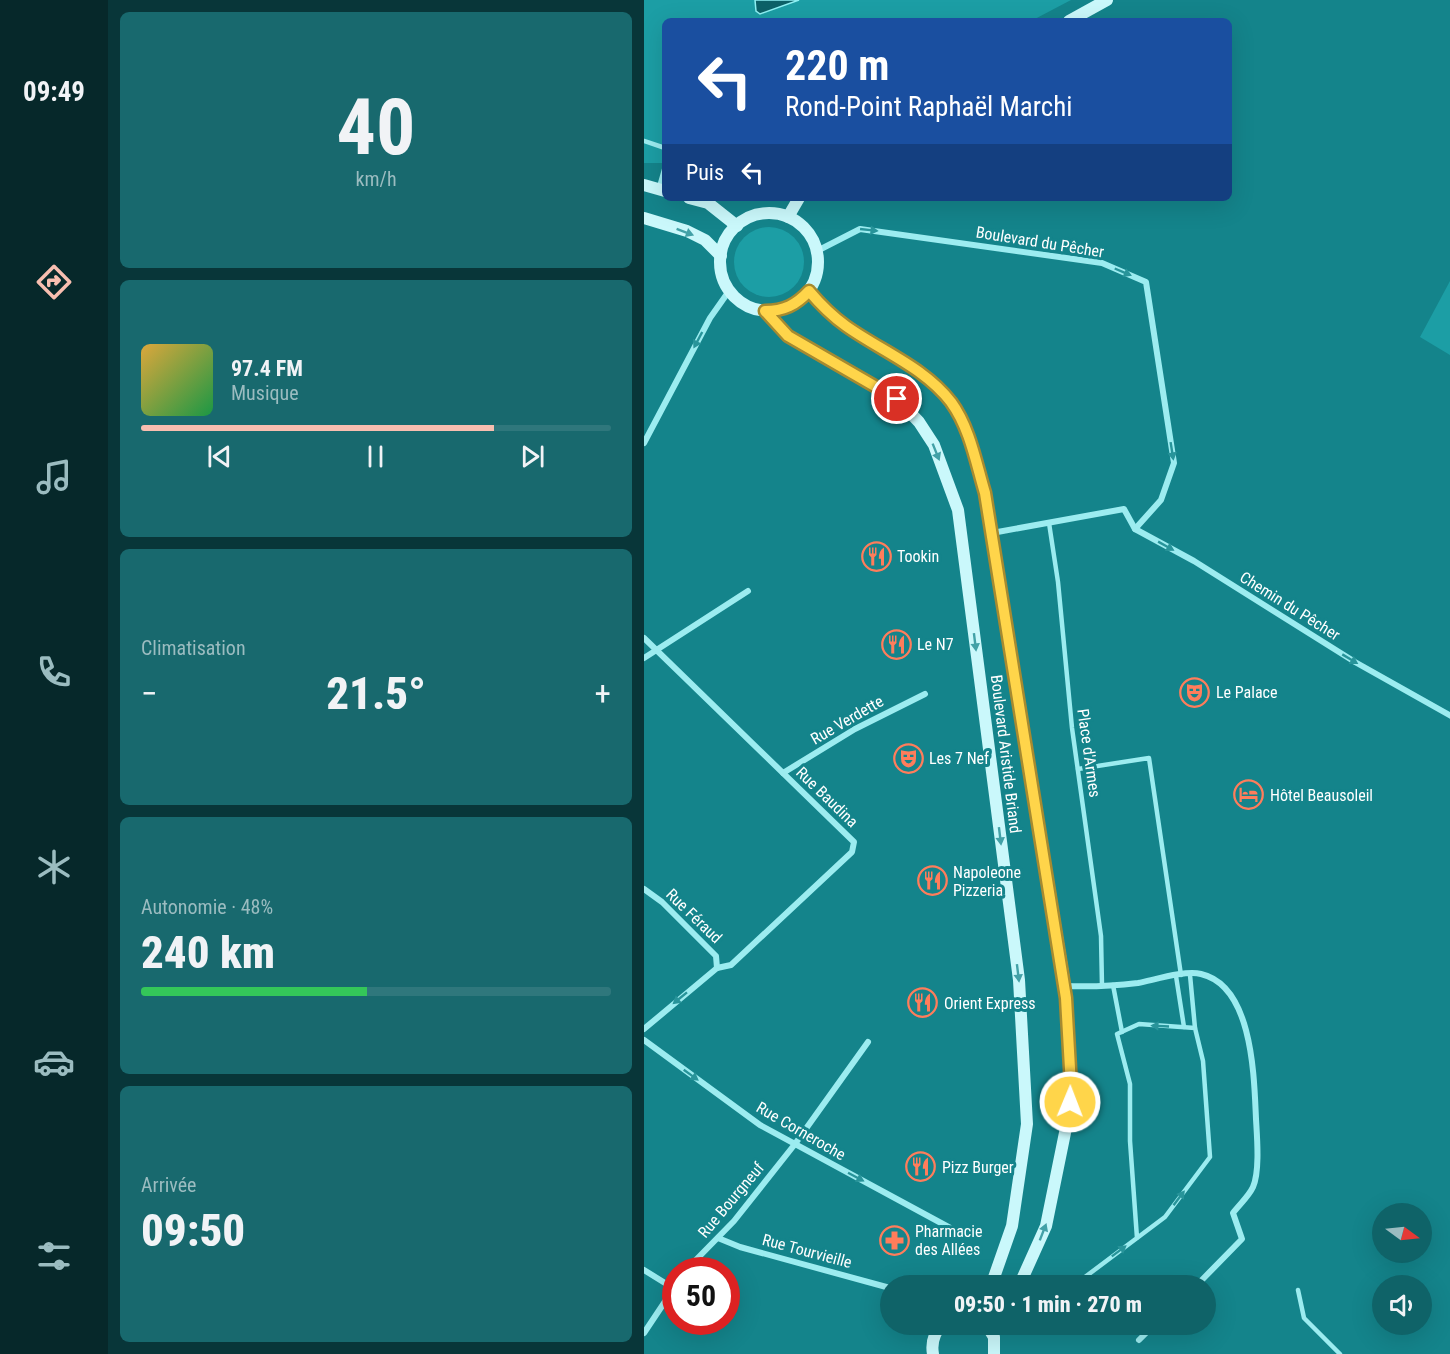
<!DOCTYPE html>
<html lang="fr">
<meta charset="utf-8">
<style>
:root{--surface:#0f6368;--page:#18696e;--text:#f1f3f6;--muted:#9bbcc0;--line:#2f777c;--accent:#f7beb0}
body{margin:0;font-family:"Roboto Condensed",sans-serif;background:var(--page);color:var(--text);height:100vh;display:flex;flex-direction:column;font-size:22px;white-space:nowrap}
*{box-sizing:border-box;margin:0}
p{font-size:20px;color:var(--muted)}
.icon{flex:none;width:33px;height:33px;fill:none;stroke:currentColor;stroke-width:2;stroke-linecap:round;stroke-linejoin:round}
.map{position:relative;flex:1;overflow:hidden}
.panel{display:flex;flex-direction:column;gap:12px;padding:12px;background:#083639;width:536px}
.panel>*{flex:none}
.hud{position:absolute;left:18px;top:18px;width:570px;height:183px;border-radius:9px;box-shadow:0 6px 24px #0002;background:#1a4fa0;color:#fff;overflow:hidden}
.needle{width:39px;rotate:105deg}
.fabs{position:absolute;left:728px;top:1203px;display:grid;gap:12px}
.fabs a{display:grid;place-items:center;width:60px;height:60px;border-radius:50%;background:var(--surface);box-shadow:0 6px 24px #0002;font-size:30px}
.speed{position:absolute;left:18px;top:1257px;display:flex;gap:12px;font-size:30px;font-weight:700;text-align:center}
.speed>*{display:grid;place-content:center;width:78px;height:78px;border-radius:50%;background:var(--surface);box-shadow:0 6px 24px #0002;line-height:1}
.speed .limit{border:9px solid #d22;background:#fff;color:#111}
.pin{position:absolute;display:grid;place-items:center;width:51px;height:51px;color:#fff;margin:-26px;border:3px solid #fff;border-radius:50%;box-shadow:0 2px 6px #0007}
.me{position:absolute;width:66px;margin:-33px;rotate:1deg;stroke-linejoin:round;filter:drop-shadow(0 0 4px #0008)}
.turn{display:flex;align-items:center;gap:21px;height:126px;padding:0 24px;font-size:27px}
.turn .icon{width:78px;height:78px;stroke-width:2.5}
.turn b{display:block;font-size:42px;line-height:51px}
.then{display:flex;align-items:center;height:57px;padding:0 24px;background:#0003;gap:12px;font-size:22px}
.big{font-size:45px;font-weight:800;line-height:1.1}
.panel .widget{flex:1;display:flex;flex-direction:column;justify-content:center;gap:9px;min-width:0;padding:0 21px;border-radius:9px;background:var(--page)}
.panel .dial{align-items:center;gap:0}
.dial b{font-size:78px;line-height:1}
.song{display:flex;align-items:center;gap:18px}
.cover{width:72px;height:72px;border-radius:9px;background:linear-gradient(135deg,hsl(40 70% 55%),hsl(140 70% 35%))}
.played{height:6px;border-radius:3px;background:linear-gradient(90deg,var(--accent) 75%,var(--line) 75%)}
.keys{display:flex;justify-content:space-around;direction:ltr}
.heat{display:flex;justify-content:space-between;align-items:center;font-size:33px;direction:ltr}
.charge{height:9px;border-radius:4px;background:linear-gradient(90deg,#34c759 48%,var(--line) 0)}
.trip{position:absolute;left:236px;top:1275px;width:336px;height:60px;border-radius:30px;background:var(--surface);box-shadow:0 6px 24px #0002;font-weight:800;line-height:60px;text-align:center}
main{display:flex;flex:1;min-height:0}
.dock{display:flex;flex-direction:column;width:108px;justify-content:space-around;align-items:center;background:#06282a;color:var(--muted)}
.dock .icon{width:42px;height:42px}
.dock .selected{color:var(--accent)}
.dock b{font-size:27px;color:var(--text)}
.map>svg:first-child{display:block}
.green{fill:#1c9ea5}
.water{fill:#0d6168;stroke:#8ef0f3;stroke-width:1.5}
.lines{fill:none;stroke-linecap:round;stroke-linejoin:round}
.lane{stroke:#9cecf0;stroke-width:4.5}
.street{stroke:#9cecf0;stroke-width:6}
.secondary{stroke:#caf8fb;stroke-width:12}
.oneway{fill:#28949a}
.oneway2{fill:#42a1a7}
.route-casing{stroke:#a68a30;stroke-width:15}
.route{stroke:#ffd54a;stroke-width:10}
.labels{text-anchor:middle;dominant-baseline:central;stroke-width:6;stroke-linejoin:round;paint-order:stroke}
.street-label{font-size:16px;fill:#fff;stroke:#14848b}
.poi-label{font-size:16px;fill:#fff;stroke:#14848b;text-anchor:start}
</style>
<main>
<nav class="dock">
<b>09:49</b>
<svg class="icon selected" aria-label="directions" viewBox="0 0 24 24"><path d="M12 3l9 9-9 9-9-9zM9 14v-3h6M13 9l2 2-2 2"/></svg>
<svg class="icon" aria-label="music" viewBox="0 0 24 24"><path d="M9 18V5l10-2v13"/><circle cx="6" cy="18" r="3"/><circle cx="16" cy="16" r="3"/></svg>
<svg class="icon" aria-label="phone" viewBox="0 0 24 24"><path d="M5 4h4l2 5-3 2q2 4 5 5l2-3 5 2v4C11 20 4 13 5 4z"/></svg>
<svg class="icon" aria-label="climate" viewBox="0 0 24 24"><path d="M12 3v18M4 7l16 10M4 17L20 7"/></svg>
<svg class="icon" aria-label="car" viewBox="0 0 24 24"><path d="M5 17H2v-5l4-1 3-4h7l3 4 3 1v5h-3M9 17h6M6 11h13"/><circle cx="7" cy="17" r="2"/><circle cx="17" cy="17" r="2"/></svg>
<svg class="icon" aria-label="filters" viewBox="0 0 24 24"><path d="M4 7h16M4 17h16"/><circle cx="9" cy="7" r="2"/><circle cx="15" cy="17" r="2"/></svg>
</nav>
<section class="panel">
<div class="widget dial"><b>40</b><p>km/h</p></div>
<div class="widget">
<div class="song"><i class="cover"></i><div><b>97.4 FM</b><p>Musique</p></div></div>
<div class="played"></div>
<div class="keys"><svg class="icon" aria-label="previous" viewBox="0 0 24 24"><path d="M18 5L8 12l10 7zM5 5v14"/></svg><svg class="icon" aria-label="pause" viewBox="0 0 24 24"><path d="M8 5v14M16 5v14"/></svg><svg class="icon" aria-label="next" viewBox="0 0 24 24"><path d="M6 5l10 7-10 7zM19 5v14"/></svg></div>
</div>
<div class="widget"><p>Climatisation</p>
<div class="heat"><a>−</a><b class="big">21.5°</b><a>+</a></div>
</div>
<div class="widget"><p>Autonomie · 48%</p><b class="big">240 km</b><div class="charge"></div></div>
<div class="widget"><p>Arrivée</p><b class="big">09:50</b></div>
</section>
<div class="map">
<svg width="807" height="1354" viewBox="0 0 807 1354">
<rect width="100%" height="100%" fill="#14848b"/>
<!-- green -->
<g class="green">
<polygon points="0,0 427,0 387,21 21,21 21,163 0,163"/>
<circle cx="125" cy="262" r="35"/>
<polygon points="806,281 806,355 776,337"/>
</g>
<!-- water -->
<polygon class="water" points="111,0 155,0 116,14 112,11"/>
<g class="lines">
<!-- lane -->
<g class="lane">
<polyline points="0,141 21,148"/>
<polyline points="15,187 21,166"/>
<polyline points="405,523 414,582 428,728 457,936 458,986"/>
<polyline points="434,769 505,758 537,975"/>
<polyline points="546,975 551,1028"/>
<polyline points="532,976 540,1027"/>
<polyline points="469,985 478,1032"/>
<polyline points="422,1286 433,1283 521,1217 566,1157 559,1061 551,1028 495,1024 473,1034 486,1084 486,1141 493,1238"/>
<polyline points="654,1290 660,1318 696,1354"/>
</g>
<!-- street -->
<g class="street">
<polyline points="173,251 216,229 458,263 502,282 530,463 517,500 491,529"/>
<polyline points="0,443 66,318 85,291"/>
<polyline points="348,533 480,509 491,529 550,561 711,662 807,716"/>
<polyline points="0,638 210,842 208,852 87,965 73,968 0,1029"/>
<polyline points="0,658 104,591"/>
<polyline points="139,773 211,729 281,694"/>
<polyline points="0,889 18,902 72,956 73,968"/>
<path d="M421,986C445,987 469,986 494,983C510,980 541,970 557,974C609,986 610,1077 612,1119C613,1137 616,1171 609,1187C605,1196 595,1205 589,1213L598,1239L552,1286"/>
<polyline points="0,1040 116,1125 310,1230"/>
<polyline points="74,1238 96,1247 246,1288"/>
<polyline points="0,1270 29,1288"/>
<polyline points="42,1270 90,1221 151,1144 224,1042"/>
<polyline points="0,1333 32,1285"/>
<polyline points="495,1340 511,1324"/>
</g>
<!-- secondary -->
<g class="secondary">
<polyline points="425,21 463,0"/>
<polyline points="0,185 21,191"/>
<polyline points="45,198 64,203 93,226"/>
<circle cx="125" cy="262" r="49"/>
<polyline points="144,217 155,198"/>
<polyline points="0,218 43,231 61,240 77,256"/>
<path d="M165,291C176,304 188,316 202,326C237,351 280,367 307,402C326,428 332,463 341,493L421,986L427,1086L424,1118L402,1226L375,1286"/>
<polyline points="121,311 144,336 253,399 275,422 290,445 314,510 375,980 383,1124 368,1226 347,1286"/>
<polyline points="342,1324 350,1337 350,1354"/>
<path d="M289,1354C287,1343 290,1333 298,1324"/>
</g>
</g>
<!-- one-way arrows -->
<defs><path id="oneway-solid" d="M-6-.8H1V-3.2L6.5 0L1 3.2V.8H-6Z" transform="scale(1.5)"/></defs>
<g class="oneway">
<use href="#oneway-solid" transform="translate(225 230) rotate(6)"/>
<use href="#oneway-solid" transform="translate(479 272) rotate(23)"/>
<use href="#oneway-solid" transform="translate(54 340) rotate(118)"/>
<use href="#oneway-solid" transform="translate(528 451) rotate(81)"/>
<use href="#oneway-solid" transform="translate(522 546) rotate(29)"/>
<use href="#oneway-solid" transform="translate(706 659) rotate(31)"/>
<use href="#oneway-solid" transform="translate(36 998) rotate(141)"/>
<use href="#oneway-solid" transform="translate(516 1026) rotate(-177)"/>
<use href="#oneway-solid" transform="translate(47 1075) rotate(36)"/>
<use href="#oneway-solid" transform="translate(212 1177) rotate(28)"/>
<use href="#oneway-solid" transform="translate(535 1198) rotate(-53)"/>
<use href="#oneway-solid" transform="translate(475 1251) rotate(-37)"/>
</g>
<g class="oneway2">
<use href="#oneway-solid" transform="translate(41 232) rotate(21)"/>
<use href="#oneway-solid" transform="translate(292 452) rotate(68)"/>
<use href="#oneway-solid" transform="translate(331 642) rotate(83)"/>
<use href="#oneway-solid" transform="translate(356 836) rotate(83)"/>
<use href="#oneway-solid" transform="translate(374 973) rotate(83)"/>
<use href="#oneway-solid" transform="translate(399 1232) rotate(-69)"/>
</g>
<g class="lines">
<defs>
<path id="route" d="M253,399L144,336L121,311C140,311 152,305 165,291C176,304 188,316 202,326C237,351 280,367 307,402C326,428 332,463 341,493L422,998L427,1086L426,1102"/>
</defs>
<!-- route casing -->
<use href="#route" class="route-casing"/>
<!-- route -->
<use href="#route" class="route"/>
</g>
<!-- icons -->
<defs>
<symbol id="restaurant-ring" viewBox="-11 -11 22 22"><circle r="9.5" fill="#14848b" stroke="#ff7d5b" stroke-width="1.5"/><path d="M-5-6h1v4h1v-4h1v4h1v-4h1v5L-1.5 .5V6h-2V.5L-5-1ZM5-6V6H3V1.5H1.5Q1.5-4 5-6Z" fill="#ff7d5b"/></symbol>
<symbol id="theatre-ring" viewBox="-11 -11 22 22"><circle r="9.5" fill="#14848b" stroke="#ff7d5b" stroke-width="1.5"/><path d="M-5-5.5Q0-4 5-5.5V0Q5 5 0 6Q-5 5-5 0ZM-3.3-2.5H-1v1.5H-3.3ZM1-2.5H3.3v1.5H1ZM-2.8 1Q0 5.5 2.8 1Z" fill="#ff7d5b"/></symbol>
<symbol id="hotel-ring" viewBox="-11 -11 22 22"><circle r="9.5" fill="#14848b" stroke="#ff7d5b" stroke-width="1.5"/><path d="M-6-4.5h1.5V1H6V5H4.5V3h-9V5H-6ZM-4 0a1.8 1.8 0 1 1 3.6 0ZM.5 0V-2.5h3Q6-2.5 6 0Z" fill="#ff7d5b"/></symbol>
<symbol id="pharmacy-ring" viewBox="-11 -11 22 22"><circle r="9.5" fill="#14848b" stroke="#ff7d5b" stroke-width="1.5"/><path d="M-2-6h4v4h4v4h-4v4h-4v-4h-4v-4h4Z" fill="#ff7d5b"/></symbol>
</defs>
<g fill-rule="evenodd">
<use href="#restaurant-ring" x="216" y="540" width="33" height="33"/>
<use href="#restaurant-ring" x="236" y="628" width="33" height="33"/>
<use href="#theatre-ring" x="534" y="676" width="33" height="33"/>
<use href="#theatre-ring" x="248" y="742" width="33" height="33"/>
<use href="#hotel-ring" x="588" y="778" width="33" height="33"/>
<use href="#restaurant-ring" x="272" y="864" width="33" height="33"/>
<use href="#restaurant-ring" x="262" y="986" width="33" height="33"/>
<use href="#restaurant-ring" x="260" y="1150" width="33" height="33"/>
<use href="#pharmacy-ring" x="234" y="1224" width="33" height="33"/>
</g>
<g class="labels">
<!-- street labels -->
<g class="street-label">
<text transform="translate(396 242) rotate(9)">Boulevard du Pêcher</text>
<text transform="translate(646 606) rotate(32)">Chemin du Pêcher</text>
<text transform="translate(203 720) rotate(-30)">Rue Verdette</text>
<text transform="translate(445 753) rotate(82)">Place d'Armes</text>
<text transform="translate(362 754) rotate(83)">Boulevard Aristide Briand</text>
<text transform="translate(183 797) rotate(44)">Rue Baudina</text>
<text transform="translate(50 916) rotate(44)">Rue Féraud</text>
<text transform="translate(157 1131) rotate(30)">Rue Corneroche</text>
<text transform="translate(87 1200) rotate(-50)">Rue Bourgneuf</text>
<text transform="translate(163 1251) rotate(15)">Rue Tourvieille</text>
</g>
<!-- poi labels -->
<g class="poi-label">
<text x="253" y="556">Tookin</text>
<text x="273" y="644">Le N7</text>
<text x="572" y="692">Le Palace</text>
<text x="285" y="758">Les 7 Nef</text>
<text x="626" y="795">Hôtel Beausoleil</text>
<text x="309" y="872">Napoleone<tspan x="309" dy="18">Pizzeria</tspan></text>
<text x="300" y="1003">Orient Express</text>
<text x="298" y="1167">Pizz Burger</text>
<text x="271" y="1231">Pharmacie<tspan x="271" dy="18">des Allées</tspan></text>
</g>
</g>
</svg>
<div class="fabs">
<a><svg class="needle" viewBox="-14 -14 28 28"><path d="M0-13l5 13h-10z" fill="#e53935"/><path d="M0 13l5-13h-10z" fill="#9bbcc0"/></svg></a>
<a><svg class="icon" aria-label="sound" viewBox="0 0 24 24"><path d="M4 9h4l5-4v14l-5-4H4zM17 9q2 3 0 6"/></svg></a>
</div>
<div class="speed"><div class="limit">50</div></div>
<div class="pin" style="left:253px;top:399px;background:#d93025"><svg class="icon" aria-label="arrive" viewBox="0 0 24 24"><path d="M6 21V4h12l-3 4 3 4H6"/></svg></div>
<svg class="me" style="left:426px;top:1102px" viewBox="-20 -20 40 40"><circle r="17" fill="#ffd54a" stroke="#fff" stroke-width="3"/><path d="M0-11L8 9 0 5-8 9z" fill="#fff"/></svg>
<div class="trip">09:50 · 1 min · 270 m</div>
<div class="hud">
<div class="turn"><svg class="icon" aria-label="left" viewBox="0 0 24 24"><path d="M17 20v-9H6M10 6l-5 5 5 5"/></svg><div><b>220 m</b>Rond-Point Raphaël Marchi</div></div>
<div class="then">Puis<svg class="icon" aria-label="left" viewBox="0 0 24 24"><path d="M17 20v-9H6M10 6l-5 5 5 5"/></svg></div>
</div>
</div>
</main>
